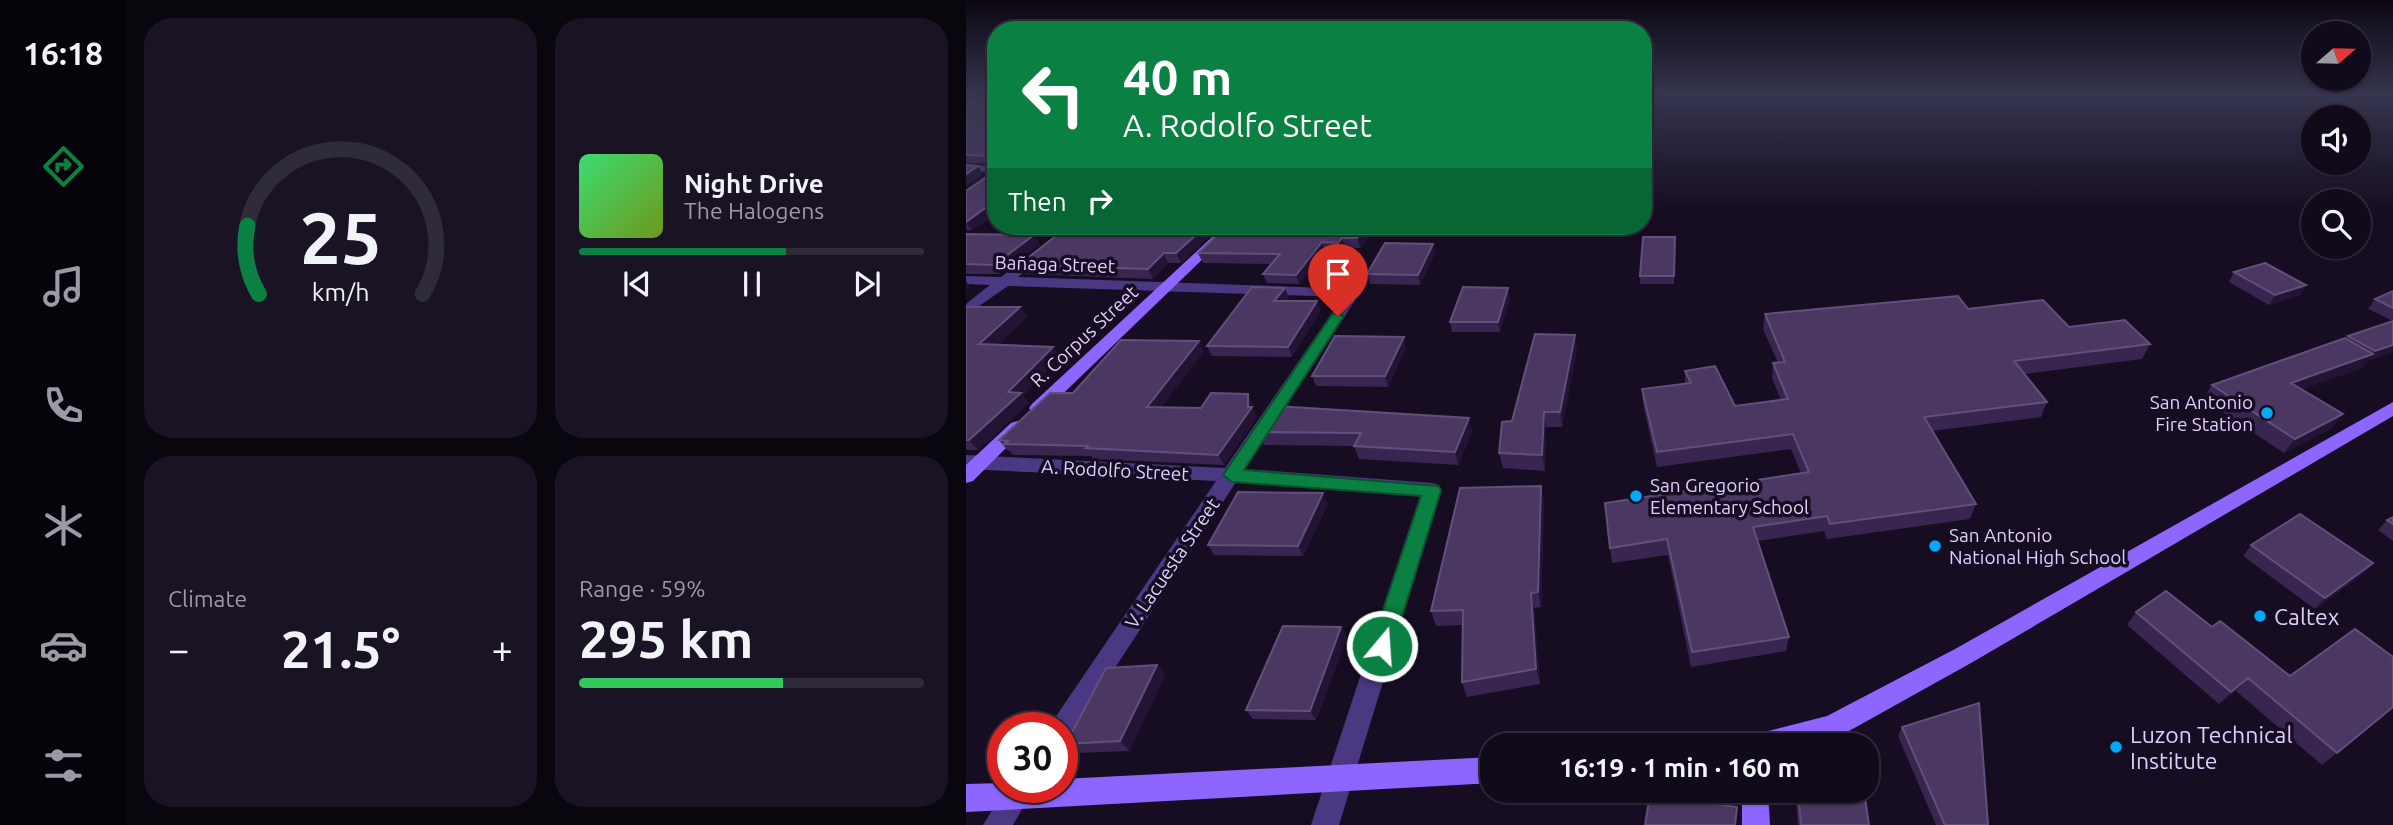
<!DOCTYPE html>
<meta charset="utf-8">
<style>
:root{--surface:#100a1a;--page:#191323;--text:#f1f3f6;--muted:#9c9aa2;--line:#302b39;--accent:#0b8043}
body{margin:0;font-family:Ubuntu,sans-serif;background:var(--page);color:var(--text);height:100vh;display:flex;flex-direction:column;font-size:26px;white-space:nowrap}
*{box-sizing:border-box;margin:0}
p{font-size:23px;color:var(--muted)}
.icon{flex:none;width:38px;height:38px;fill:none;stroke:currentColor;stroke-width:2;stroke-linecap:round;stroke-linejoin:round}
.map{position:relative;flex:1;overflow:hidden}
.drawer{display:flex;flex-direction:column;gap:18px;padding:18px;background:#09060e;width:840px}
.drawer>*{flex:none}
.guide{position:absolute;left:21px;top:21px;width:665px;height:214px;border-radius:28px;box-shadow:0 2px 5px #0004,0 0 0 2px var(--line);background:#0b8043;color:#fff;overflow:hidden}
.needle{width:46px;rotate:70deg}
.fabs{position:absolute;left:1335px;top:21px;display:grid;gap:14px}
.fabs a{display:grid;place-items:center;width:70px;height:70px;border-radius:50%;background:var(--surface);box-shadow:0 2px 5px #0004,0 0 0 2px var(--line);font-size:35px}
.speed{position:absolute;left:21px;top:712px;display:flex;gap:14px;font-size:35px;font-weight:700;text-align:center}
.speed>*{display:grid;place-content:center;width:91px;height:91px;border-radius:50%;background:var(--surface);box-shadow:0 2px 5px #0004,0 0 0 2px var(--line);line-height:1}
.speed .limit{border:10px solid #d22;background:#fff;color:#111}
.pin{position:absolute;display:grid;place-items:center;width:60px;height:60px;color:#fff;margin:-72px -30px;border-radius:50% 50% 50% 0;rotate:-45deg;box-shadow:0 0 7px #0007}
.pin .icon{rotate:45deg}
.me{position:absolute;width:77px;margin:-38px;rotate:18deg;stroke-linejoin:round;filter:drop-shadow(0 0 5px #0008)}
.turn{display:flex;align-items:center;gap:24px;height:147px;padding:0 21px;font-size:32px}
.turn .icon{width:91px;height:91px;stroke-width:2.5}
.turn b{display:block;font-size:49px;line-height:60px}
.then{display:flex;align-items:center;height:66px;padding:0 21px;background:#0003;gap:14px;font-size:26px}
.big{font-size:52px;font-weight:700;line-height:1.1}
.drawer .widget{flex:1;display:flex;flex-direction:column;justify-content:center;gap:10px;min-width:0;padding:0 24px;border-radius:28px;background:var(--page)}
.drawer .dial{align-items:center;gap:0}
.dial svg{height:182px;overflow:visible;fill:none;stroke:var(--line);stroke-width:7;stroke-linecap:round;text-anchor:middle}
.dial text{fill:var(--text);stroke:none}
.song{display:flex;align-items:center;gap:21px}
.cover{width:84px;height:84px;border-radius:10px;background:linear-gradient(135deg,hsl(140 70% 55%),hsl(80 70% 35%))}
.played{height:7px;border-radius:4px;background:linear-gradient(90deg,var(--accent) 60%,var(--line) 60%)}
.keys{display:flex;justify-content:space-around;direction:ltr}
.heat{display:flex;justify-content:space-between;align-items:center;font-size:38px;direction:ltr}
.charge{height:10px;border-radius:5px;background:linear-gradient(90deg,#34c759 59%,var(--line) 0)}
.drawer .tiles{flex:1;display:grid;gap:18px;grid-template-columns:repeat(2,1fr)}
.trip{position:absolute;left:514px;top:733px;width:399px;height:70px;border-radius:28px;background:var(--surface);box-shadow:0 2px 5px #0004,0 0 0 2px var(--line);font-weight:700;line-height:70px;text-align:center}
main{display:flex;flex:1;min-height:0}
.menu{display:flex;flex-direction:column;width:126px;justify-content:space-around;align-items:center;background:#06040a;color:var(--muted)}
.menu .icon{width:49px;height:49px}
.menu .current{color:var(--accent)}
.menu b{font-size:32px;color:var(--text)}
.map>svg:first-child{display:block}
.lines{fill:none;stroke-linecap:round;stroke-linejoin:round}
.street{fill:#4b3882;fill-rule:evenodd}
.secondary{fill:#8c66ff;fill-rule:evenodd}
.wall{fill:#382650}
.shaded-wall{fill:#231436}
.building{fill:#4a3863;stroke:#61507b;stroke-width:2}
.route{fill:#0b8043;stroke:#07532c;stroke-width:2}
.poi-dot{fill:#00a9fa;stroke:#160d22;stroke-width:2.5}
.labels{text-anchor:middle;dominant-baseline:central;stroke-width:7;stroke-linejoin:round;paint-order:stroke}
.street-label{font-size:19px;fill:#dfcfff;stroke:#160d22}
.poi-label{font-size:19px;fill:#dfcfff;stroke:#160d22;text-anchor:start}
.near-poi-label{font-size:23px;fill:#dfcfff;stroke:#160d22;text-anchor:start}
</style>
<main>
<nav class="menu">
<b>16:18</b>
<svg class="icon current" aria-label="directions" viewBox="0 0 24 24"><path d="M12 3l9 9-9 9-9-9zM9 14v-3h6M13 9l2 2-2 2"/></svg>
<svg class="icon" aria-label="music" viewBox="0 0 24 24"><path d="M9 18V5l10-2v13"/><circle cx="6" cy="18" r="3"/><circle cx="16" cy="16" r="3"/></svg>
<svg class="icon" aria-label="phone" viewBox="0 0 24 24"><path d="M5 4h4l2 5-3 2q2 4 5 5l2-3 5 2v4C11 20 4 13 5 4z"/></svg>
<svg class="icon" aria-label="climate" viewBox="0 0 24 24"><path d="M12 3v18M4 7l16 10M4 17L20 7"/></svg>
<svg class="icon" aria-label="car" viewBox="0 0 24 24"><path d="M5 17H2v-5l4-1 3-4h7l3 4 3 1v5h-3M9 17h6M6 11h13"/><circle cx="7" cy="17" r="2"/><circle cx="17" cy="17" r="2"/></svg>
<svg class="icon" aria-label="filters" viewBox="0 0 24 24"><path d="M4 7h16M4 17h16"/><circle cx="9" cy="7" r="2"/><circle cx="15" cy="17" r="2"/></svg>
</nav>
<section class="drawer">
<div class="tiles">
<div class="widget dial"><svg viewBox="0 0 100 80">
<path d="M14 69A42 42 0 1 1 86 69"/>
<path d="M14 69A42 42 0 0 1 9 39" stroke="#0b8043"/>
<text x="50" y="56" font-size="32" font-weight="700">25</text>
<text x="50" y="72" font-size="11">km/h</text>
</svg></div>
<div class="widget">
<div class="song"><i class="cover"></i><div><b>Night Drive</b><p>The Halogens</p></div></div>
<div class="played"></div>
<div class="keys"><svg class="icon" aria-label="previous" viewBox="0 0 24 24"><path d="M18 5L8 12l10 7zM5 5v14"/></svg><svg class="icon" aria-label="pause" viewBox="0 0 24 24"><path d="M8 5v14M16 5v14"/></svg><svg class="icon" aria-label="next" viewBox="0 0 24 24"><path d="M6 5l10 7-10 7zM19 5v14"/></svg></div>
</div>
<div class="widget"><p>Climate</p>
<div class="heat"><a>−</a><b class="big">21.5°</b><a>+</a></div>
</div>
<div class="widget"><p>Range · 59%</p><b class="big">295 km</b><div class="charge"></div></div>
</div>
</section>
<div class="map">
<svg width="1427" height="825" viewBox="0 0 1427 825">
<rect width="100%" height="100%" fill="#160d22"/>
<g class="lines">
<!-- street -->
<g class="street">
<polygon points="0,165 30,166 30,172 0,171"/>
<polygon points="102,226 116,226 52,277 387,289 394,293 279,469 466,483 473,485 476,490 373,825 345,825 454,496 270,482 104,737 96,740 96,728 82,728 250,481 0,469 0,455 259,468 377,297 42,286 0,315 0,304 24,285 0,284 0,276 35,277"/>
<polygon points="40,788 68,788 47,825 17,825"/>
</g>
<!-- secondary -->
<g class="secondary">
<polygon points="258,226 271,226 78,412 66,412 63,408 66,404"/>
<polygon points="1427,402 1427,416 1005,663 874,736 842,746 782,746 786,737 795,733 861,716 989,649"/>
<polygon points="51,421 60,427 57,431 7,481 0,483 0,465 45,423"/>
<polygon points="527,757 527,783 0,812 0,784 37,783 37,788 96,788 96,779"/>
<polygon points="776,791 802,791 804,825 776,825"/>
</g>
</g>
<!-- wall -->
<g class="wall">
<polygon points="30,95 30,213 6,230 0,230 0,191 26,173 27,164 0,163 0,102"/>
<polygon points="254,226 215,263 202,263 187,279 59,274 53,265"/>
<polygon points="410,226 394,248 379,248 375,252 359,252 333,284 301,283 297,274 306,264 237,263 232,253"/>
<polygon points="0,234 74,244 34,274 0,274"/>
<polygon points="709,237 708,284 674,284 674,276"/>
<polygon points="469,253 454,285 404,284 401,274"/>
<polygon points="1268,272 1340,285 1334,295 1303,305 1263,282"/>
<polygon points="1427,291 1427,321 1402,309 1409,299"/>
<polygon points="323,298 320,301 351,301 354,311 326,357 246,356 241,346"/>
<polygon points="544,298 534,332 486,332 484,322"/>
<polygon points="0,307 54,307 61,317 31,345 87,347 94,357 57,395 63,403 12,450 0,450"/>
<polygon points="1002,309 1103,327 1184,344 1176,359 1059,374 1081,402 1075,417 966,431 1010,504 1004,519 861,539 858,531 792,541 823,637 820,651 725,667 702,555 646,563 639,503 835,473 825,449 691,467 677,404 676,389 719,384 719,371 769,406 815,400 806,378 807,363 812,363 797,329 799,314"/>
<polygon points="1382,336 1427,352 1401,361 1396,368 1336,389 1366,428 1318,453 1237,399 1246,385 1380,339"/>
<polygon points="440,347 422,387 350,386 346,376"/>
<polygon points="611,350 596,427 580,427 579,471 537,468 533,453 546,421"/>
<polygon points="238,351 195,407 235,408 287,404 287,410 291,417 258,465 127,459 125,456 47,455 44,451 42,451 33,440 107,393"/>
<polygon points="506,431 492,465 393,459 388,446 298,445 291,432"/>
<polygon points="575,486 578,501 575,607 568,608 574,684 501,697 496,682 497,625 470,626 465,611"/>
<polygon points="362,504 337,556 248,555 242,545"/>
<polygon points="1427,517 1427,541 1412,530 1421,520"/>
<polygon points="1285,545 1397,574 1349,609 1277,556"/>
<polygon points="1170,612 1246,627 1324,676 1427,707 1356,765 1270,691 1253,704 1161,625"/>
<polygon points="381,637 350,720 287,719 280,710"/>
<polygon points="191,665 199,675 163,751 110,753 100,744"/>
<polygon points="936,727 1022,825 970,825 932,736"/>
<polygon points="829,791 898,791 903,825 832,825"/>
</g>
<!-- shaded-wall -->
<g class="shaded-wall">
<polygon points="0,95 14,95 0,101"/>
<polygon points="12,166 17,174 0,186 0,174"/>
<polygon points="30,200 30,213 6,230 0,222"/>
<polygon points="240,226 254,226 215,263 210,253"/>
<polygon points="401,226 410,226 394,248 391,238"/>
<polygon points="68,235 74,244 34,274 28,265"/>
<polygon points="376,238 379,248 375,252 372,243"/>
<polygon points="356,242 359,252 333,284 330,275"/>
<polygon points="467,244 469,253 454,285 452,275"/>
<polygon points="198,253 202,263 187,279 182,269"/>
<polygon points="0,281 4,287 0,290"/>
<polygon points="1340,285 1334,295 1303,305 1309,295"/>
<polygon points="319,288 323,298 312,311 308,301"/>
<polygon points="542,288 544,298 534,332 532,322"/>
<polygon points="351,301 354,311 326,357 322,347"/>
<polygon points="54,307 61,317 21,354 13,344"/>
<polygon points="609,335 611,350 596,427 594,412"/>
<polygon points="438,337 440,347 422,387 419,376"/>
<polygon points="233,341 238,351 187,418 181,407"/>
<polygon points="1427,345 1427,352 1401,361 1396,368 1315,397 1325,383 1407,354 1409,351"/>
<polygon points="87,347 94,357 57,395 63,403 12,450 3,440 42,392"/>
<polygon points="282,394 287,404 287,410 291,417 258,465 252,455 282,407"/>
<polygon points="578,412 580,427 579,471 576,455"/>
<polygon points="1377,414 1366,428 1318,453 1329,439"/>
<polygon points="503,418 506,431 492,465 489,452"/>
<polygon points="575,486 578,501 575,607 572,592"/>
<polygon points="357,493 362,504 337,556 332,546"/>
<polygon points="1407,563 1397,574 1349,609 1359,598"/>
<polygon points="565,593 568,608 574,684 570,669"/>
<polygon points="375,627 381,637 350,720 344,711"/>
<polygon points="191,665 199,675 163,751 154,741"/>
<polygon points="1282,678 1270,691 1253,704 1265,692"/>
</g>
<!-- building -->
<g class="building">
<polygon points="19,95 30,95 30,200 0,222 0,191 26,173 27,156 0,155 0,102"/>
<polygon points="0,165 12,166 0,174"/>
<polygon points="109,226 240,226 210,253 198,253 182,269 53,265 91,235 98,235"/>
<polygon points="261,226 401,226 391,238 376,238 372,243 356,242 330,275 297,274 314,254 232,253"/>
<polygon points="0,234 68,235 28,265 0,264"/>
<polygon points="677,237 709,237 708,276 674,276"/>
<polygon points="419,243 467,244 452,275 401,274"/>
<polygon points="1299,263 1340,285 1309,295 1268,272"/>
<polygon points="286,287 319,288 308,301 351,301 322,347 241,346"/>
<polygon points="497,287 542,288 532,322 484,322"/>
<polygon points="1427,291 1427,308 1409,299"/>
<polygon points="992,296 1002,309 1077,300 1103,327 1159,320 1184,344 1048,361 1081,402 958,417 1010,504 864,524 861,516 787,527 823,637 726,652 701,539 644,548 639,503 843,472 827,434 691,452 676,389 725,383 719,371 749,366 769,406 822,399 807,363 819,362 799,314"/>
<polygon points="0,307 54,307 13,344 87,347 42,392 55,393 3,440 0,440"/>
<polygon points="1427,321 1427,345 1409,351 1382,336"/>
<polygon points="569,334 609,335 594,412 578,412 576,455 533,453 536,422 546,421"/>
<polygon points="369,336 438,337 419,376 346,376"/>
<polygon points="1379,338 1407,354 1325,383 1377,414 1329,439 1246,385"/>
<polygon points="155,340 233,341 181,407 235,408 245,393 282,394 282,407 286,407 252,455 120,448 122,446 38,444 42,441 33,440 84,393 107,393"/>
<polygon points="309,406 503,418 489,452 388,446 395,433 291,432"/>
<polygon points="575,486 572,592 565,593 570,669 496,682 497,610 465,611 494,488"/>
<polygon points="272,492 357,493 332,546 242,545"/>
<polygon points="1334,514 1407,563 1359,598 1285,545"/>
<polygon points="1427,517 1427,524 1421,520"/>
<polygon points="1200,591 1246,627 1254,621 1324,676 1389,629 1427,657 1427,707 1371,753 1282,678 1265,692 1170,612"/>
<polygon points="317,626 375,627 344,711 280,710"/>
<polygon points="191,665 154,741 100,744 140,668"/>
<polygon points="1013,703 1022,825 979,825 936,727"/>
<polygon points="832,791 898,791 903,825 835,825"/>
<polygon points="684,795 771,807 769,825 679,825"/>
</g>
<!-- sky -->
<linearGradient id="sky" x2="0" y2="1"><stop stop-color="#0c0713"/><stop offset="0.45" stop-color="#36354f"/><stop offset="1" stop-color="#36354f" stop-opacity="0"/></linearGradient>
<rect width="1427" height="210" fill="url(#sky)"/>
<!-- route -->
<polygon class="route" points="367,313 378,316 278,470 472,486 475,490 427,646 423,653 416,655 408,653 405,646 455,496 266,482 257,475"/>
<!-- markers -->
<g class="poi-dot">
<circle cx="1301" cy="413" r="7"/>
<circle cx="670" cy="496" r="7"/>
<circle cx="969" cy="546" r="7"/>
<circle cx="1294" cy="616" r="7"/>
<circle cx="1150" cy="747" r="7"/>
</g>
<g class="labels">
<!-- street labels -->
<g class="street-label">
<text transform="translate(89 264) rotate(2)">Bañaga Street</text>
<text transform="translate(118 336) rotate(-43)">R. Corpus Street</text>
<text transform="translate(149 470) rotate(3)">A. Rodolfo Street</text>
<text transform="translate(206 563) rotate(-56)">V. Lacuesta Street</text>
</g>
<!-- poi labels -->
<g class="poi-label">
<text x="1287" y="402" text-anchor="end">San Antonio<tspan x="1287" dy="22">Fire Station</tspan></text>
<text x="684" y="485">San Gregorio<tspan x="684" dy="22">Elementary School</tspan></text>
<text x="983" y="535">San Antonio<tspan x="983" dy="22">National High School</tspan></text>
</g>
<!-- near-poi labels -->
<g class="near-poi-label">
<text x="1308" y="616">Caltex</text>
<text x="1164" y="734">Luzon Technical<tspan x="1164" dy="26">Institute</tspan></text>
</g>
</g>
</svg>
<div class="fabs">
<a><svg class="needle" viewBox="-14 -14 28 28"><path d="M0-13l5 13h-10z" fill="#e53935"/><path d="M0 13l5-13h-10z" fill="#9c9aa2"/></svg></a>
<a><svg class="icon" aria-label="sound" viewBox="0 0 24 24"><path d="M4 9h4l5-4v14l-5-4H4zM17 9q2 3 0 6"/></svg></a>
<a><svg class="icon" aria-label="search" viewBox="0 0 24 24"><circle cx="10" cy="10" r="6"/><path d="M15 15l6 6"/></svg></a>
</div>
<div class="speed"><div class="limit">30</div></div>
<div class="pin" style="left:372px;top:316px;background:#d93025"><svg class="icon" aria-label="arrive" viewBox="0 0 24 24"><path d="M6 21V4h12l-3 4 3 4H6"/></svg></div>
<svg class="me" style="left:416px;top:646px" viewBox="-20 -20 40 40"><circle r="17" fill="#0b8043" stroke="#fff" stroke-width="3"/><path d="M0-11L8 9 0 5-8 9z" fill="#fff"/></svg>
<div class="trip">16:19 · 1 min · 160 m</div>
<div class="guide">
<div class="turn"><svg class="icon" aria-label="left" viewBox="0 0 24 24"><path d="M17 20v-9H6M10 6l-5 5 5 5"/></svg><div><b>40 m</b>A. Rodolfo Street</div></div>
<div class="then">Then<svg class="icon" aria-label="right" viewBox="0 0 24 24"><path d="M7 20v-9h11M14 6l5 5-5 5"/></svg></div>
</div>
</div>
</main>
